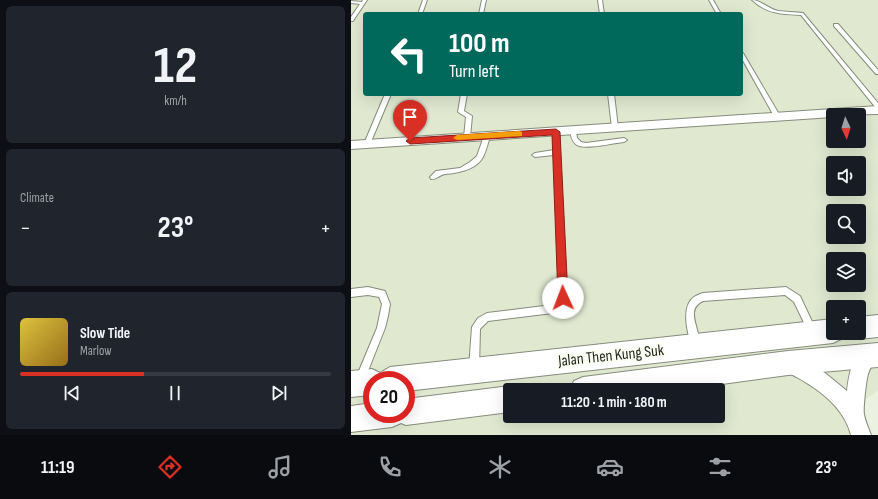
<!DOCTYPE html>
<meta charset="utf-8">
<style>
:root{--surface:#171b24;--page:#20242c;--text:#f1f3f6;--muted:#9ea1a6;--line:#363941;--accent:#d93025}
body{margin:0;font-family:"Sofia Sans Condensed",sans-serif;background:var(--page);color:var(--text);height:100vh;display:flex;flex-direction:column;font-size:15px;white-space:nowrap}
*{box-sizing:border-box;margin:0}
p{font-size:13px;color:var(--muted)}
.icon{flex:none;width:22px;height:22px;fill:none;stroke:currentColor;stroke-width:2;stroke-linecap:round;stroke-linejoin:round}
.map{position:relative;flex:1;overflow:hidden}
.sheet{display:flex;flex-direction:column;gap:6px;padding:6px;background:#0d0f14;width:351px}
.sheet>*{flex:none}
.banner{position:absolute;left:12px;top:12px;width:380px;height:84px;border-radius:4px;box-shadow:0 4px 16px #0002;background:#00695c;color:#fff;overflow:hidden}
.needle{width:26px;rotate:176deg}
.buttons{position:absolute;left:475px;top:108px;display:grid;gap:8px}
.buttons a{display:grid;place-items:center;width:40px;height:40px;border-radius:4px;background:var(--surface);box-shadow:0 4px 16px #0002;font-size:20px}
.speed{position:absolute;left:12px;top:371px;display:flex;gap:8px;font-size:20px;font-weight:700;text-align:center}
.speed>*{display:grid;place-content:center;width:52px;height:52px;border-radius:50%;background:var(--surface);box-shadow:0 4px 16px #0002;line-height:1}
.speed .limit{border:6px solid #d22;background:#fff;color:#111}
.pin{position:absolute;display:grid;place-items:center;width:34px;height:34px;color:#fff;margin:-41px -17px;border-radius:50% 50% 50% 0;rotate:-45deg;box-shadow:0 0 4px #0007}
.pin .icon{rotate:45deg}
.me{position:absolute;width:44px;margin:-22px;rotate:358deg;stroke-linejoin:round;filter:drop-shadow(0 0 3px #0008)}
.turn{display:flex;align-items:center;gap:14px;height:84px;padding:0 20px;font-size:18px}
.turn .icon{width:52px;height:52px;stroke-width:2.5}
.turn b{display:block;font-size:28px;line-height:34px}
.big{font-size:30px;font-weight:700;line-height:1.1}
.sheet .widget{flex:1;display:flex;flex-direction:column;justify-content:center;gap:6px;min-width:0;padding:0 14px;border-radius:6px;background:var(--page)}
.sheet .dial{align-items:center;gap:0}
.dial b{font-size:52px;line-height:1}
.song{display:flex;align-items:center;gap:12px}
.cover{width:48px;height:48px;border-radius:6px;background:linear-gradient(135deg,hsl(50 70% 55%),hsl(40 70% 35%))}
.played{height:4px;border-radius:2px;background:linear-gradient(90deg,var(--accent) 40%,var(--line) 40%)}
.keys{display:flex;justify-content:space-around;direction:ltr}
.heat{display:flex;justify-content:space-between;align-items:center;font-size:22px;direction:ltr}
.trip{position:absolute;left:152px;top:383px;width:222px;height:40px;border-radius:4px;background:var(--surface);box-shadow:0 4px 16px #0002;font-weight:700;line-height:40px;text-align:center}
.tabs{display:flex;height:64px;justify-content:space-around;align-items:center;background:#090b0e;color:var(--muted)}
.tabs .icon{width:28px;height:28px}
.tabs .selected{color:var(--accent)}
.tabs b{font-size:18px;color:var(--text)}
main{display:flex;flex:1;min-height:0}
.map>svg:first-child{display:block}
.built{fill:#e0e8d0;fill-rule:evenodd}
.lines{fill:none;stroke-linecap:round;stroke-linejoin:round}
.lane-casing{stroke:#868c7c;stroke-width:2}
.street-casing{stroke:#868c7c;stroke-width:2}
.secondary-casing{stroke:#868c7c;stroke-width:2}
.lane{fill:#fff;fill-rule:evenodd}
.street{fill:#fff;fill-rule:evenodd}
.secondary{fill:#fff;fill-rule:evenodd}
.route{fill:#d93025;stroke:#8d1f18}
.slow{fill:#f59e0b}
.labels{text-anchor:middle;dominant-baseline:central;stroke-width:4;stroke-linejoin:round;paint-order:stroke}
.near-street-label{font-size:16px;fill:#1f211b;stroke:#fafff1}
</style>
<main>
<section class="sheet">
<div class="widget dial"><b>12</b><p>km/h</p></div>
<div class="widget"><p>Climate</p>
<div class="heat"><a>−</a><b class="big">23°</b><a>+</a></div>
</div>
<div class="widget">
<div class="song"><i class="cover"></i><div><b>Slow Tide</b><p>Marlow</p></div></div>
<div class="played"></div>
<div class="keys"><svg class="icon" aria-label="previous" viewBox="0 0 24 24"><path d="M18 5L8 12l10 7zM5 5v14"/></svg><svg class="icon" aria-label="pause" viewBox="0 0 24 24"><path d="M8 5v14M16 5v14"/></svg><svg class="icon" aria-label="next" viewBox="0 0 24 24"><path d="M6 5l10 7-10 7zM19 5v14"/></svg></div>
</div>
</section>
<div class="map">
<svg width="527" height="435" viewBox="0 0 527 435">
<rect width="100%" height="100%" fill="#ecf2e1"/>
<!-- built -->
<path class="built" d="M0,0H527V391L497,411L505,435H0ZM14,14H390V94H14ZM482,115H508V141H482ZM482,163H508V189H482ZM482,211H508V237H482ZM482,259H508V285H482ZM482,307H508V333H482ZM21,380H55V414H21ZM159,390H367V416H159Z"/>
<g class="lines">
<defs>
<g id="lane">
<polygon points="12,0 16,0 2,21 0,21 0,17 9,4 0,3 0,1 11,2"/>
<polygon points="72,0 76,0 71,14 67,14"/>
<polygon points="131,0 135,0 132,14 128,14"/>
<polygon points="247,0 251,0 253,14 249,14"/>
<polygon points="358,0 362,0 370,14 366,14"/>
<path d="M401,0C409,0 418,9 427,11C435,12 444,12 452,13L527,103V109L525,108L450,15C431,14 416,14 401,0Z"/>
<polygon points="483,24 487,24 527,70 527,74 525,74 483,26"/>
<polygon points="390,52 392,53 429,116 428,117 424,117 423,116 390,57"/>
<polygon points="34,94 40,94 19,144 16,146 14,145 13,144"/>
<polygon points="110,94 116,94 113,111 121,116 119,137 116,139 113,137 115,117 107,112"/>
<polygon points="257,94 263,94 267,128 264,130 261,128"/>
<path d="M222,129L225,131L226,138L230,142L235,143L273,138L276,140L273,142C263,143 233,150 226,145C221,142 220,136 219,131Z"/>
<polygon points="205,130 208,132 216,298 212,308 202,313 137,321 129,329 128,368 126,371 123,373 120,371 118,368 121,327 127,318 136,313 201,305 206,302 208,298 203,155 184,157 181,155 184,153 203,150 202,132"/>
<path d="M136,134L139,136C137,143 135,151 132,157C125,170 107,173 94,174C88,175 85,180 80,179L79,177L85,171L109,168L119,162L126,156L133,136Z"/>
<polygon points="17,287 34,291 39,304 37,316 34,328 13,381 10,383 7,381 5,378 26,328 31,304 28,297 17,295 0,297 0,289"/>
<path d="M435,287L449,296L465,330L464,333L461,334L458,333L443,302L434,295L352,301C332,310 352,332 347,345L344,346L341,345C336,333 330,306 343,297C346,295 349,294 352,293Z"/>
</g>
<g id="street">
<polygon points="527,106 527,114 482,115 482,117 0,149 0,141"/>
<path d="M519,347L525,350C527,361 520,364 517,374C515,381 512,408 513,414C514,421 518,429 520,435H500C494,411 474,394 454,382C445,376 436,374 432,365L435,359L441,356L474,373L496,391C498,374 501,354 519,347Z"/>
</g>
<g id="secondary">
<polygon points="527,315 527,337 508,339 500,336 499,333 508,333 508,317"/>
<polygon points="482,319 482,333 493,333 490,339 482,343 55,391 55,380 21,380 21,395 0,397 0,371 21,369 29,373 39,367"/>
<polygon points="527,343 527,367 437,375 327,390 219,390 223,381 232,377 437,351"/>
<polygon points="159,386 168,390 159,390 159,412 55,425 50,423 41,427 0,432 0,406 21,403 21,414 55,414 55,399"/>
</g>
</defs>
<!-- lane casing -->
<use href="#lane" class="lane-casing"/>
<!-- street casing -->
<use href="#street" class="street-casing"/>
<!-- secondary casing -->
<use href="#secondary" class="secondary-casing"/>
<!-- lane -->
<use href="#lane" class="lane"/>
<!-- street -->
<use href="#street" class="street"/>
<!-- secondary -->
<use href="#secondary" class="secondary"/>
</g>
<!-- route -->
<polygon class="route" points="205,129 209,132 217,298 216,302 212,303 208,302 207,298 201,135 59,144 55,141 59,138"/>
<!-- slow -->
<polygon class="slow" points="168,131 171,132 171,136 106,140 102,138 106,135"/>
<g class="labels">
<!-- near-street labels -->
<g class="near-street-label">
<text transform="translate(260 356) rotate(-6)">Jalan Then Kung Suk</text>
</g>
</g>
</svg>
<div class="buttons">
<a><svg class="needle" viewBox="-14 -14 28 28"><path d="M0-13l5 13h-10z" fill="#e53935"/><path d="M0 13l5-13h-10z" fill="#9ea1a6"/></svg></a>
<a><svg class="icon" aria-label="sound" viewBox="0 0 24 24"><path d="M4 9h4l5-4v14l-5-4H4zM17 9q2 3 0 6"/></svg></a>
<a><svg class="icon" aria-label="search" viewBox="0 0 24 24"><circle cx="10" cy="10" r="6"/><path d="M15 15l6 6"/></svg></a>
<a><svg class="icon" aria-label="layers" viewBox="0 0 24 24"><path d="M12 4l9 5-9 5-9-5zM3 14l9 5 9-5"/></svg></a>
<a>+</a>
</div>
<div class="speed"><div class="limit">20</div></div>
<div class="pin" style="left:59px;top:141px;background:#d93025"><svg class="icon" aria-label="arrive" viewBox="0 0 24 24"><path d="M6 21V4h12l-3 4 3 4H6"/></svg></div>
<svg class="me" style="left:212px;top:298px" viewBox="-20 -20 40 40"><circle r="19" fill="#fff"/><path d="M0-13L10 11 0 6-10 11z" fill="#d93025"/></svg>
<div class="trip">11:20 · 1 min · 180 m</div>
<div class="banner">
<div class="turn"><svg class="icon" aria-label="left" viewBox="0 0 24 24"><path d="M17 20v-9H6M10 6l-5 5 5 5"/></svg><div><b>100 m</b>Turn left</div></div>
</div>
</div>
</main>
<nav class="tabs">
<b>11:19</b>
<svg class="icon selected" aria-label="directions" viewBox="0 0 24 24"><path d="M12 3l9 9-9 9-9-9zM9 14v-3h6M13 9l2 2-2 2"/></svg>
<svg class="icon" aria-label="music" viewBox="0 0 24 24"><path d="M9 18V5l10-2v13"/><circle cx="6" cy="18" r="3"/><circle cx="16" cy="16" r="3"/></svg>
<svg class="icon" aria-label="phone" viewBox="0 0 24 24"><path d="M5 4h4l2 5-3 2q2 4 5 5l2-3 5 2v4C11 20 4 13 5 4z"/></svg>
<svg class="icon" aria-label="climate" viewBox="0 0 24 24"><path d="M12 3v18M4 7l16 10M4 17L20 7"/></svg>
<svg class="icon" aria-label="car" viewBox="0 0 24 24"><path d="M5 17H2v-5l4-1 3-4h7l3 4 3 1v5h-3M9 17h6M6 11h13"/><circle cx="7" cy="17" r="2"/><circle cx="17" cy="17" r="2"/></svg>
<svg class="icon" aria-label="filters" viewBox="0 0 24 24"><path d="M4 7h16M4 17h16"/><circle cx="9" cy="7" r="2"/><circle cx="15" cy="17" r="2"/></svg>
<b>23°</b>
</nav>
